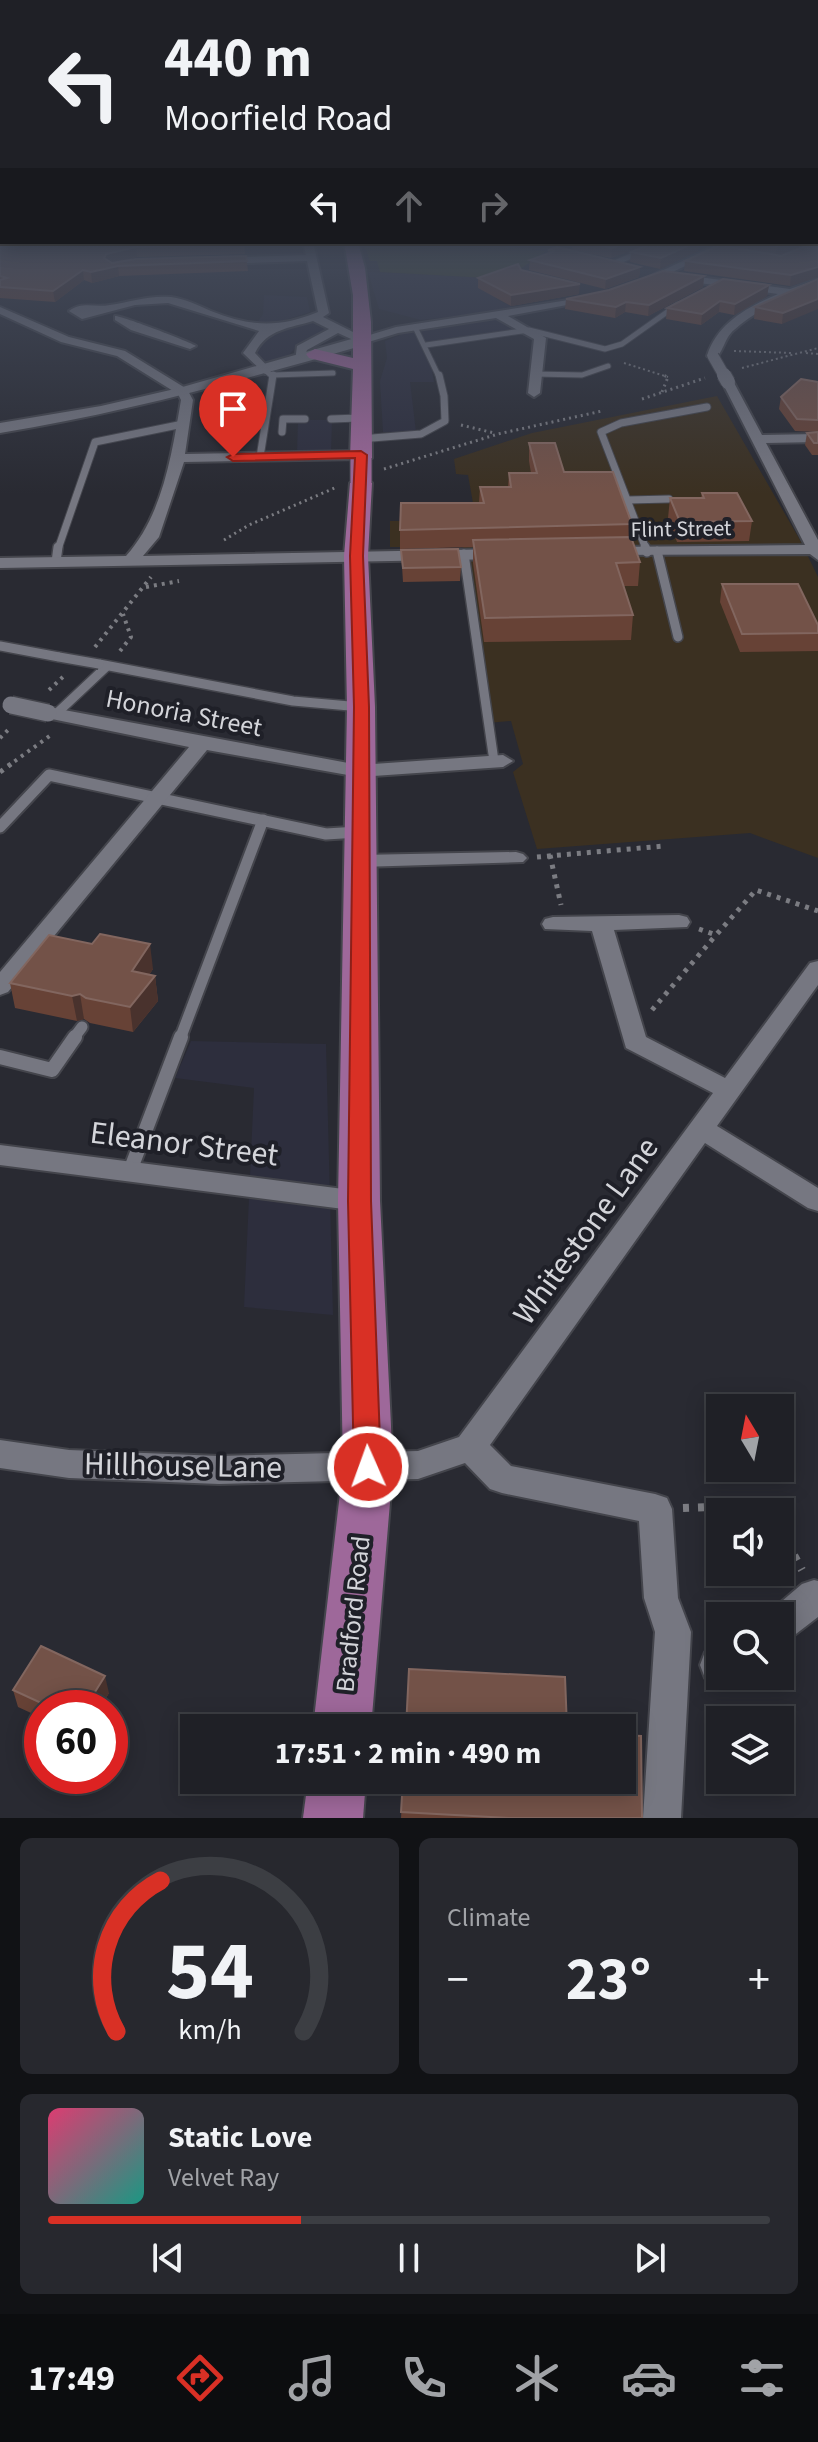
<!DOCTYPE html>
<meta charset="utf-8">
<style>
:root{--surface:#1f2026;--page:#27282e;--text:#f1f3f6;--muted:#a1a3a7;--line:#3c3e43;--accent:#d93025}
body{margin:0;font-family:"Source Sans 3",sans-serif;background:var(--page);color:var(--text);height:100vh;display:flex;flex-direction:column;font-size:30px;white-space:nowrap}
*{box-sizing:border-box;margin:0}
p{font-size:26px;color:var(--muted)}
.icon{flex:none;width:44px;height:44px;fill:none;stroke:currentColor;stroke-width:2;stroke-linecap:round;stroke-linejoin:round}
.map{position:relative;height:1818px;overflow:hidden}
.side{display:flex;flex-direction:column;gap:20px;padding:20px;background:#111215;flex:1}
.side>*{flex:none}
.guide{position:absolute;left:0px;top:0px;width:818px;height:244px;box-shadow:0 4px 20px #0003,0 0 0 2px var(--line);background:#1f2026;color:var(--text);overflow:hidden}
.needle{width:52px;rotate:350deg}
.controls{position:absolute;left:706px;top:1394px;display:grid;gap:16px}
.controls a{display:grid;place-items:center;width:88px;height:88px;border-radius:0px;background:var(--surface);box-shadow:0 4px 20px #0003,0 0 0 2px var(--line);font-size:40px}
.speed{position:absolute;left:24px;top:1690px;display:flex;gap:16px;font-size:40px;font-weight:700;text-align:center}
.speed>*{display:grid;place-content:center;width:104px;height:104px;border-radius:50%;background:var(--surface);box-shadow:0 4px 20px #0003,0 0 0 2px var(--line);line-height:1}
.speed .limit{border:12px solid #d22;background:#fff;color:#111}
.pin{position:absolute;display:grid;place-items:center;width:68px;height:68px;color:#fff;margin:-82px -34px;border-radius:50% 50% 50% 0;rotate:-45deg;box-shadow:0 0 8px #0007}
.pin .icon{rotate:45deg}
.me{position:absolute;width:88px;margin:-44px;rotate:358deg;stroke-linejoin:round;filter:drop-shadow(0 0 6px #0008)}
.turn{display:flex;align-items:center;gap:28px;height:168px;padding:0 32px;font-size:36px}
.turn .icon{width:104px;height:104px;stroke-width:2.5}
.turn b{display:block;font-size:56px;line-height:68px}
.lanes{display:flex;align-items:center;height:76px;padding:0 32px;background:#0003;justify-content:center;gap:40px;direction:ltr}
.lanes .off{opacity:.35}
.big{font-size:60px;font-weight:700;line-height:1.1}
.side .tile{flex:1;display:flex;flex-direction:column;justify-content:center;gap:12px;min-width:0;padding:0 28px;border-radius:12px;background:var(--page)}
.side .dial{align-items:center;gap:0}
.dial svg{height:208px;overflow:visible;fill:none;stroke:var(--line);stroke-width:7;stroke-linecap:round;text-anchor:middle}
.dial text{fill:var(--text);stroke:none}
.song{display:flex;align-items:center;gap:24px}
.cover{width:96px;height:96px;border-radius:12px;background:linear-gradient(135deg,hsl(340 70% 55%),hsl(170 70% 35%))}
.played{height:8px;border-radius:4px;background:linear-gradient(90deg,var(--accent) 35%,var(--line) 35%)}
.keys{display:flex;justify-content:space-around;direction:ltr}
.heat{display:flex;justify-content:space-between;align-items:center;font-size:44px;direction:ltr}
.side .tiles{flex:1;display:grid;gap:20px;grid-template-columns:1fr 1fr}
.tile:last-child{grid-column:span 2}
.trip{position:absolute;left:180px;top:1714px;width:456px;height:80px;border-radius:0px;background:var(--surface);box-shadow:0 4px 20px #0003,0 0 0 2px var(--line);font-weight:700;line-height:80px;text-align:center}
.dock{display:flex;height:128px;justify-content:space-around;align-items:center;background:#0c0d0f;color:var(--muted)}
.dock .icon{width:56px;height:56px}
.dock .active{color:var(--accent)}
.dock b{font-size:36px;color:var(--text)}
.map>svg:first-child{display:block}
.built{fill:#2d2e3d}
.industrial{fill:#3b3021}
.green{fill:#38421c}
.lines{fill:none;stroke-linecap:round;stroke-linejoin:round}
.lane-far4-casing{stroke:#44454c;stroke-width:7}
.lane-far3-casing{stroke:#44454c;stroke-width:9}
.lane-far2-casing{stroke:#44454c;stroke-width:12}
.lane-far1-casing{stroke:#44454c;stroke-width:15}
.lane-casing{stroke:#44454c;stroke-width:18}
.street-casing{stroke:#44454c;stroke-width:4}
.secondary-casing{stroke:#44454c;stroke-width:4}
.primary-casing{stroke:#44454c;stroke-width:4}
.path-far4{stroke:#7b7c82;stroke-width:2;stroke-dasharray:2 3;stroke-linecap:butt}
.path-far3{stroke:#7b7c82;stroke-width:3;stroke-dasharray:2 4;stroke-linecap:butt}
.path-far2{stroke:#7b7c82;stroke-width:4;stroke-dasharray:3 5;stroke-linecap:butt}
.path-far1{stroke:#7b7c82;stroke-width:5;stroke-dasharray:4 6;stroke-linecap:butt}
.path{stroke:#7b7c82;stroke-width:8;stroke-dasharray:6 9;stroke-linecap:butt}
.lane-far4{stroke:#767781;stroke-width:5}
.lane-far3{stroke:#767781;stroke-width:7}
.lane-far2{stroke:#767781;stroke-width:9}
.lane-far1{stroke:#767781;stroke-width:11}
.lane{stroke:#767781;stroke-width:14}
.street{fill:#767781;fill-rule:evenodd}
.secondary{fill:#767781;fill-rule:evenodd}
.primary{fill:#9e689a;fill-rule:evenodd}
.lane-bridge-casing{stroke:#44454c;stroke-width:12;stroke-linecap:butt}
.street-bridge-far2-casing{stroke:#44454c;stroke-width:13;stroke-linecap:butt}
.street-bridge-far1-casing{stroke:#44454c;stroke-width:16;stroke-linecap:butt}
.street-bridge-casing{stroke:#44454c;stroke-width:20;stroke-linecap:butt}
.primary-bridge-casing{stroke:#44454c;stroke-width:23;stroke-linecap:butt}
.lane-bridge{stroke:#767781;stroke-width:9}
.street-bridge-far2{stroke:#767781;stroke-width:11}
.street-bridge-far1{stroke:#767781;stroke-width:14}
.street-bridge{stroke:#767781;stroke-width:17}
.primary-bridge{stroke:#9e689a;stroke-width:21}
.wall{fill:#674236}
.shaded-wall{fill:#49322d}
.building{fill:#735248;stroke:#82665f;stroke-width:2}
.route{fill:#d93025;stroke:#8d1f18;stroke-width:2}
.labels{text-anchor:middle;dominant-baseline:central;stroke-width:8;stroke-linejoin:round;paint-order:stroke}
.far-street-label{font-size:22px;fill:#d4d5da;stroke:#1f2028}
.street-label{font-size:26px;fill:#d4d5da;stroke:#1f2028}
.near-street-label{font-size:32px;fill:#d4d5da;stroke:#1f2028}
</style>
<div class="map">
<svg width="818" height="1818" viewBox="0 0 818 1818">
<rect width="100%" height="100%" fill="#292a32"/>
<!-- built -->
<g class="built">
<polygon points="368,272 506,279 494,293 496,299 517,309 421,320 379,309"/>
<polygon points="264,295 307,297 310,312 269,325 257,323 263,314"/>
<polygon points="498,317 523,330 421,345 426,358 435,358 438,369 432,370 434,382 410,382 416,432 383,432 380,381 387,358 385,341 407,332"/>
<polygon points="312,319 332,329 296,347 286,358 266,365 256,353 258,341 271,331"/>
<polygon points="298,420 332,420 331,453 297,453"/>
<polygon points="191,1041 326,1044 333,1315 244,1307 254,1088 175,1078"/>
</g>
<!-- industrial -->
<polygon class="industrial" points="717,396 800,540 818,577 818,858 750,833 537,849 513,772 523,764 511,721 487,723 463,547 390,547 390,521 476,520 468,475 456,474 454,459 532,433"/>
<!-- green -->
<polygon class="green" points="363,242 472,242 546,251 506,279 380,272 377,261 370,261"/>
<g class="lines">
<defs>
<g id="lane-far4">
<polyline points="612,264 665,242"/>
<polyline points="415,327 439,377"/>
<polyline points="426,345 529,330 605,349 622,344 677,305"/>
<polyline points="265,370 273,377"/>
<polyline points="535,374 582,375 608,366"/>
<polyline points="273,375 333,373"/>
</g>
<g id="lane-far3">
<polyline points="331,419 359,418"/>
<polyline points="282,432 283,419 305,419"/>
<polyline points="360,439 421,434 445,421 444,396 439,375"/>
<polyline points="260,457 273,375"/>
<polyline points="628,500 669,499"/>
<polyline points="58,549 95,442 183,424"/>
<polyline points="646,549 601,432 621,423 707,407"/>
</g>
<g id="lane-far2">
<polyline points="645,547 647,552"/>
<polyline points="657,551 678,637"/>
<polyline points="464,554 494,761"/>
<polyline points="56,562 58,547"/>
<polyline points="0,646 59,657"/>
<polyline points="99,664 293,701 361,707"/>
<polyline points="56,714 106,667"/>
</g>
<g id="lane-far1">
<polyline points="0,827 49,775 326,834 358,832"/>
<polyline points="73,1039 82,1027"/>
<polyline points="180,1039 263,820"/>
</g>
<g id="lane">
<polyline points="0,1057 52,1070 75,1037"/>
<polyline points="130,1171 181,1037"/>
</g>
<g id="street">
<path d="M303,242H313L329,313L323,317L363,337L396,327L594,296L599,299L508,316L546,338L540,393L534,397L528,393L534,339L496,318L398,333L362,344L338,333L307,350L303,362H295L297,346L329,329L313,321C290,328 267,329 255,353L271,370L265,374L243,353L259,331L168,303L135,305L82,319L69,311C83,301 94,308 110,305C130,302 149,295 171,297C186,299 197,305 211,311C251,327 279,328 318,312L307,261L216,264L211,261L216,258L306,255Z"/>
<polygon points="723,242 736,242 645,285 636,283"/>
<path d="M675,274L790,289L818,279V286C789,297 758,308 734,330C724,338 723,355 713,360L707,356C717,323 748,307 778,294L671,279V275Z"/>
<path d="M0,307L69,337L125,351L187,389L193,400L185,454L361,451L368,455L361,459L184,462L159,537L143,556L502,549L510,554L502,559L0,568V558L126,556C163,515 172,453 181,400L178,394L117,356L61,342L0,314Z"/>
<path d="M115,316C120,315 190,342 196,346L190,349L131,330L115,320Z"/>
<polygon points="724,379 732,379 762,435 818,434 818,442 766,443 818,540 818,560 810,554 603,555 603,549 608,547 805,545 722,382"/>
<polygon points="48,707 359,765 503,755 513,761 503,767 359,777 207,750 8,992 0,995 0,972 189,747 42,717 39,713 42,709"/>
<polygon points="516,852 523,854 527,858 523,862 360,867 349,861 360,855"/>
<polygon points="679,915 687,917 690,922 687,927 614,930 646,1037 725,1078 810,963 818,961 818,985 717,1126 818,1188 818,1211 808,1208 705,1143 490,1445 511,1466 655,1494 667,1498 672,1509 678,1598 691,1632 681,1818 643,1818 655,1632 644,1598 639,1521 502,1493 490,1489 465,1463 418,1479 219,1484 69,1478 0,1468 0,1440 69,1450 219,1456 418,1451 459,1437 713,1093 626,1048 592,931 545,929 542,924 545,919 553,917"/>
<polygon points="0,1145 359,1191 369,1194 373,1201 369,1208 359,1211 0,1165"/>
<polygon points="814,1580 818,1581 818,1617 792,1637 780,1642 780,1616 766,1616 768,1613 802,1584"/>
<polygon points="720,1645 720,1676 732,1676 718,1683 705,1678 700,1665 705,1652"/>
</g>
<path id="secondary" d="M362,336L370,341L368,344C243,380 128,412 0,433V423L101,406L179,388Z"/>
<g id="primary">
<polygon points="344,242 358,242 365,268 371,322 372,458 361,464 350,458 353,369 309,358 306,354 315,349 353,358 353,295"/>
<polygon points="361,476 372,483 368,556 375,707 380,1201 393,1467 371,1728 313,1728 343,1467 338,1201 347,707 344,556 350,483"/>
<polygon points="308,1780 366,1780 363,1818 303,1818"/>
</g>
</defs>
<!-- lane-far4 casing -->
<use href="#lane-far4" class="lane-far4-casing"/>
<!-- lane-far3 casing -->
<use href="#lane-far3" class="lane-far3-casing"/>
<!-- lane-far2 casing -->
<use href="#lane-far2" class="lane-far2-casing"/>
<!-- lane-far1 casing -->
<use href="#lane-far1" class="lane-far1-casing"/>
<!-- lane casing -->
<use href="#lane" class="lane-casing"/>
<!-- street casing -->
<use href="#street" class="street-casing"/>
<!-- secondary casing -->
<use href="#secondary" class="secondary-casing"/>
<!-- primary casing -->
<use href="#primary" class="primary-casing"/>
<!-- path-far4 -->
<g class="path-far4">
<polyline points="734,351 792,353"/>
<polyline points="806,353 818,354"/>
<polyline points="624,363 668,377"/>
<polyline points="742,368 818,348"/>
</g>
<!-- path-far3 -->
<g class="path-far3">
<polyline points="662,392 668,377 663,375"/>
<polyline points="642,399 705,378"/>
<polyline points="461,425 494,433"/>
<polyline points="384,469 498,434 602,411"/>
<polyline points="224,540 249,525 337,487"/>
</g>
<!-- path-far2 -->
<g class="path-far2">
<polyline points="146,587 179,581"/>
<polyline points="95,647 151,577"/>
<polyline points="120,651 131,637 123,614"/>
<polyline points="49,690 65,675"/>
<polyline points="0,738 11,727"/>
<polyline points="8,766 51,735"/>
</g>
<!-- path-far1 -->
<g class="path-far1">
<polyline points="0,772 11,764"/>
<polyline points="550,855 561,905"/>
<polyline points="537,857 664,846"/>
<polyline points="699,929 716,935 756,890 818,911"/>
<polyline points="652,1010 716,935"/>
</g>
<!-- path -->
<g class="path">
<polyline points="683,1508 735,1506 757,1512"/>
<polyline points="780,1529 802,1570"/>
</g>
<!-- lane-far4 -->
<use href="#lane-far4" class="lane-far4"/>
<!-- lane-far3 -->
<use href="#lane-far3" class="lane-far3"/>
<!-- lane-far2 -->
<use href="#lane-far2" class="lane-far2"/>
<!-- lane-far1 -->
<use href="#lane-far1" class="lane-far1"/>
<!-- lane -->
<use href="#lane" class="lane"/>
<!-- street -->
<use href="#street" class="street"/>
<!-- secondary -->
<use href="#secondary" class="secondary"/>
<!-- primary -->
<use href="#primary" class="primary"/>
<defs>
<polyline id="lane-bridge" points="59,657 99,664"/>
<polyline id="street-bridge-far2" points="713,356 725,377"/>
<polyline id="street-bridge-far1" points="724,375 728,382"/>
<polyline id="street-bridge" points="11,705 48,713"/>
<polyline id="primary-bridge" points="361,458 361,483"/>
</defs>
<!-- lane-bridge casing -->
<use href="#lane-bridge" class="lane-bridge-casing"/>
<!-- street-bridge-far2 casing -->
<use href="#street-bridge-far2" class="street-bridge-far2-casing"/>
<!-- street-bridge-far1 casing -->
<use href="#street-bridge-far1" class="street-bridge-far1-casing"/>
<!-- street-bridge casing -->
<use href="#street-bridge" class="street-bridge-casing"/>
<!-- primary-bridge casing -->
<use href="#primary-bridge" class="primary-bridge-casing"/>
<!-- lane-bridge -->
<use href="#lane-bridge" class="lane-bridge"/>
<!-- street-bridge-far2 -->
<use href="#street-bridge-far2" class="street-bridge-far2"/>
<!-- street-bridge-far1 -->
<use href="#street-bridge-far1" class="street-bridge-far1"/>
<!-- street-bridge -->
<use href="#street-bridge" class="street-bridge"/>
<!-- primary-bridge -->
<use href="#primary-bridge" class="primary-bridge"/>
</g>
<!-- wall -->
<g class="wall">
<polygon points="0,240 244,242 245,254 137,257 113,263 246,256 248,271 119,276 92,283 84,280 55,302 0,298"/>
<polygon points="818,241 818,277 790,286 684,271 685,261 751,251 734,247 734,242 816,242 777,256 781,256"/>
<polygon points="573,242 653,242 611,258 572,250"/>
<polygon points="655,242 699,242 698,251 660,269 630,262 631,252"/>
<polygon points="548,250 640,267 639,277 605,289 529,270 530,260 548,254"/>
<polygon points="521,270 579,294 511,306 478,288 478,278"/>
<polygon points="704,276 703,287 648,316 625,312 615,318 565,309 566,299"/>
<polygon points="818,279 782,324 754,319 755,307"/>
<polygon points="769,285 767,296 734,315 719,312 701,325 666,319 667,308"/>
<polygon points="818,382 818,432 795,431 779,409 781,397"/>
<polygon points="818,432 818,455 812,455 805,445 807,433"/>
<polygon points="529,443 564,472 632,524 631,537 640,562 638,586 624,586 633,615 631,640 484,642 473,563 473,547 400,549 400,530 479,503 480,487 508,487 509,473 531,473 529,461"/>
<polygon points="702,493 752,521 749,541 677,542 668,518 670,498 701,498"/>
<polygon points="401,550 461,567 460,581 403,582"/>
<polygon points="722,584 818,625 818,651 740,652 720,602"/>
<polygon points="153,969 149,975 155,976 158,1001 133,1032 90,1023 84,1019 77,1021 15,1008 10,983"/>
<polygon points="13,1690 109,1693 100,1708 42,1708 42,1718 18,1707"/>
<polygon points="403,1780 642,1818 401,1818"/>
</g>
<!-- shaded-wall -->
<g class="shaded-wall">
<polygon points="628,242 653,242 611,258 612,248"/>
<polygon points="696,242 699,242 698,251 660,269 661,258"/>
<polygon points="788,242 816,242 775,256 777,246"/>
<polygon points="136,247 137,257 107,264 104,258 106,254"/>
<polygon points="118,266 119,276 92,283 91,272"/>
<polygon points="640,267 639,277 605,289 606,279"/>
<polygon points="818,267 818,277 790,286 791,275"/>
<polygon points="83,270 84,280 55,302 53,291"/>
<polygon points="704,276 703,287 648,316 649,305"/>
<polygon points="580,284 579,294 511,306 511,295"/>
<polygon points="769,285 767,296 734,315 735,304"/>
<polygon points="818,299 818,309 782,324 783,313"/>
<polygon points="720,301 719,312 701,325 702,314"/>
<polygon points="626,302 625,312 615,318 616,307"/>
<polygon points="150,944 153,969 135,996 132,971"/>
<polygon points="155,976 158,1001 133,1032 130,1007"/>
<polygon points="80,994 84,1019 77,1021 72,996"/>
<polygon points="105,1676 109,1693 100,1708 85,1708"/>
</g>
<!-- building -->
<g class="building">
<polygon points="0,240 2,240 2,242 244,242 245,244 136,247 106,254 104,258 112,263 136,259 246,256 247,261 118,266 91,272 83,270 53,291 0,287 0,280 7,278 0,276"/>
<polygon points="818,241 818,267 791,275 685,261 720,245 781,256"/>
<polygon points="583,242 628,242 612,248"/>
<polygon points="655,242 696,242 661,258 631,252"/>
<polygon points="759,242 788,242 777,246"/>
<polygon points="557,247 640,267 606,279 530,260 555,251 548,250"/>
<polygon points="518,264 521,270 580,284 511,295 478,278"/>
<polygon points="663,271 704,276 649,305 626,302 616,307 566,299 609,290"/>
<polygon points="723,279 769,285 735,304 720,301 702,314 667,308"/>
<polygon points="818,279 818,299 783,313 755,307"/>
<polygon points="801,379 818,382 818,420 797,419 781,397"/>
<polygon points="818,432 818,443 814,443 807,433"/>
<polygon points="529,443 555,443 564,472 613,472 632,524 400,530 401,503 484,503 480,487 511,487 509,473 537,473"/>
<polygon points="702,493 737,493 752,521 680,522 670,498 704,498"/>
<polygon points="631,537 640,562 616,563 633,615 485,618 473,540"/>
<polygon points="458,549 461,567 403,568 401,550"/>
<polygon points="722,584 798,584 818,625 818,633 742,634"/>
<polygon points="100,934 150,944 132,971 155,976 130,1007 86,998 80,994 72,996 10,983 49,935 92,944"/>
<polygon points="41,1646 105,1676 85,1708 52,1708 13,1690"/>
<polygon points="409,1669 565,1677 567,1728 406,1728"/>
<polygon points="622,1735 641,1736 642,1818 509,1818 401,1812 403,1780 622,1780"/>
</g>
<!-- sky -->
<linearGradient id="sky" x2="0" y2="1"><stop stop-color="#17171c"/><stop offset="0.49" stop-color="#434a5a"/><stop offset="1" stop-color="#434a5a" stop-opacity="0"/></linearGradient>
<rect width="818" height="494" fill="url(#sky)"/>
<!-- route -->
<polygon class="route" points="361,451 367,455 363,556 369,707 371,1201 381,1467 377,1475 368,1479 358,1475 354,1467 348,1201 354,707 350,556 355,458 233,461 227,457 233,454"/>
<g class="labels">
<!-- far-street labels -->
<g class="far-street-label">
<text transform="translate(681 529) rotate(-1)">Flint Street</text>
</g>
<!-- street labels -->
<g class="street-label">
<text transform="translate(184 713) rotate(11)">Honoria Street</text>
<text transform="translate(353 1614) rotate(-84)">Bradford Road</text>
</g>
<!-- near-street labels -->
<g class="near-street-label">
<text transform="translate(184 1144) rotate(7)">Eleanor Street</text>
<text transform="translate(586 1231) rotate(-54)">Whitestone Lane</text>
<text transform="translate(183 1466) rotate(1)">Hillhouse Lane</text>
</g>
</g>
</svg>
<div class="controls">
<a><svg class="needle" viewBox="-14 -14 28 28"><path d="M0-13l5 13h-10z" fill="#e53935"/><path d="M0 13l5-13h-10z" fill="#a1a3a7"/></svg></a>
<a><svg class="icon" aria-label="sound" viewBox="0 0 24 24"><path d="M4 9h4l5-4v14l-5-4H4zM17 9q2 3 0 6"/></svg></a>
<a><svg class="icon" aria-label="search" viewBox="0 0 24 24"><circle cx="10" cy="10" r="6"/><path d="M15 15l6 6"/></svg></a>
<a><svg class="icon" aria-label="layers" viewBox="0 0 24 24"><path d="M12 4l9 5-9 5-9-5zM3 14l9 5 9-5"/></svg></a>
</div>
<div class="speed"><div class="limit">60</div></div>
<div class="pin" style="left:233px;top:457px;background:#d93025"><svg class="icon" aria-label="arrive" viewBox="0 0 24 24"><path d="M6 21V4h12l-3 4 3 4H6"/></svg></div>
<svg class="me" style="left:368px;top:1467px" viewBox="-20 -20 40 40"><circle r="17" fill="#d93025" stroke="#fff" stroke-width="3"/><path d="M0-11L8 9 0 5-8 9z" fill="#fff"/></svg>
<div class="trip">17:51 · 2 min · 490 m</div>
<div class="guide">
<div class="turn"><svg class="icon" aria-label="left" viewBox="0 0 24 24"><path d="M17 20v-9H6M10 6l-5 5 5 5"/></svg><div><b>440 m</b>Moorfield Road</div></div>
<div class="lanes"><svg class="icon" aria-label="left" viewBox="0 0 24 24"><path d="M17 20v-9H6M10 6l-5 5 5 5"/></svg><svg class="icon off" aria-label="ahead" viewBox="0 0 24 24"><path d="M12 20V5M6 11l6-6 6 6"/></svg><svg class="icon off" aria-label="right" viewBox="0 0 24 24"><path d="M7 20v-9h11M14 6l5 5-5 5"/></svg></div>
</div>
</div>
<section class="side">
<div class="tiles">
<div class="tile dial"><svg viewBox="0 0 100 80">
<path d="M14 69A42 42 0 1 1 86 69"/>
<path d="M14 69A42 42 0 0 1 31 11" stroke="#d93025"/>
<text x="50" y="56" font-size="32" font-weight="700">54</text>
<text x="50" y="72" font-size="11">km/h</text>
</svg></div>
<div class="tile"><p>Climate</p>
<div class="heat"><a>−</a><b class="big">23°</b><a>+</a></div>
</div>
<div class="tile">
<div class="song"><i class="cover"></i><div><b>Static Love</b><p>Velvet Ray</p></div></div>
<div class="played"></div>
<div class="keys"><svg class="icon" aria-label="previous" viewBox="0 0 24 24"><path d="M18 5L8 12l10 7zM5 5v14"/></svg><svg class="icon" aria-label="pause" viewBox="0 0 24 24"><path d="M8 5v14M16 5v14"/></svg><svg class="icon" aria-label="next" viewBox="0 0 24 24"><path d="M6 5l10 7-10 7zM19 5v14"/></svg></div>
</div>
</div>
</section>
<nav class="dock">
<b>17:49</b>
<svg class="icon active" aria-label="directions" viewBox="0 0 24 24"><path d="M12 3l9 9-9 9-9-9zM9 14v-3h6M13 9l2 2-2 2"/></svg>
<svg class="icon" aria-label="music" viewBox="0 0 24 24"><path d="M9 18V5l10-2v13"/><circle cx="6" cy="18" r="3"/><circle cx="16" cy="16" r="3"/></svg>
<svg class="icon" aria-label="phone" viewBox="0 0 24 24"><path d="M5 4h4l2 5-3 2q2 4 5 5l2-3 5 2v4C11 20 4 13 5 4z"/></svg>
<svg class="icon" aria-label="climate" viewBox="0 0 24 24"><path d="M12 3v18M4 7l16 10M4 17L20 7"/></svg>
<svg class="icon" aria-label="car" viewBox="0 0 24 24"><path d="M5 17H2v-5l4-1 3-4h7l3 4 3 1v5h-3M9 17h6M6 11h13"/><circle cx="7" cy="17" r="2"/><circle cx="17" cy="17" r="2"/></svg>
<svg class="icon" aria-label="filters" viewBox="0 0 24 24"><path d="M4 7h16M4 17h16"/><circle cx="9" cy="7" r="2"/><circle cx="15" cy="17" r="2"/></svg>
</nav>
